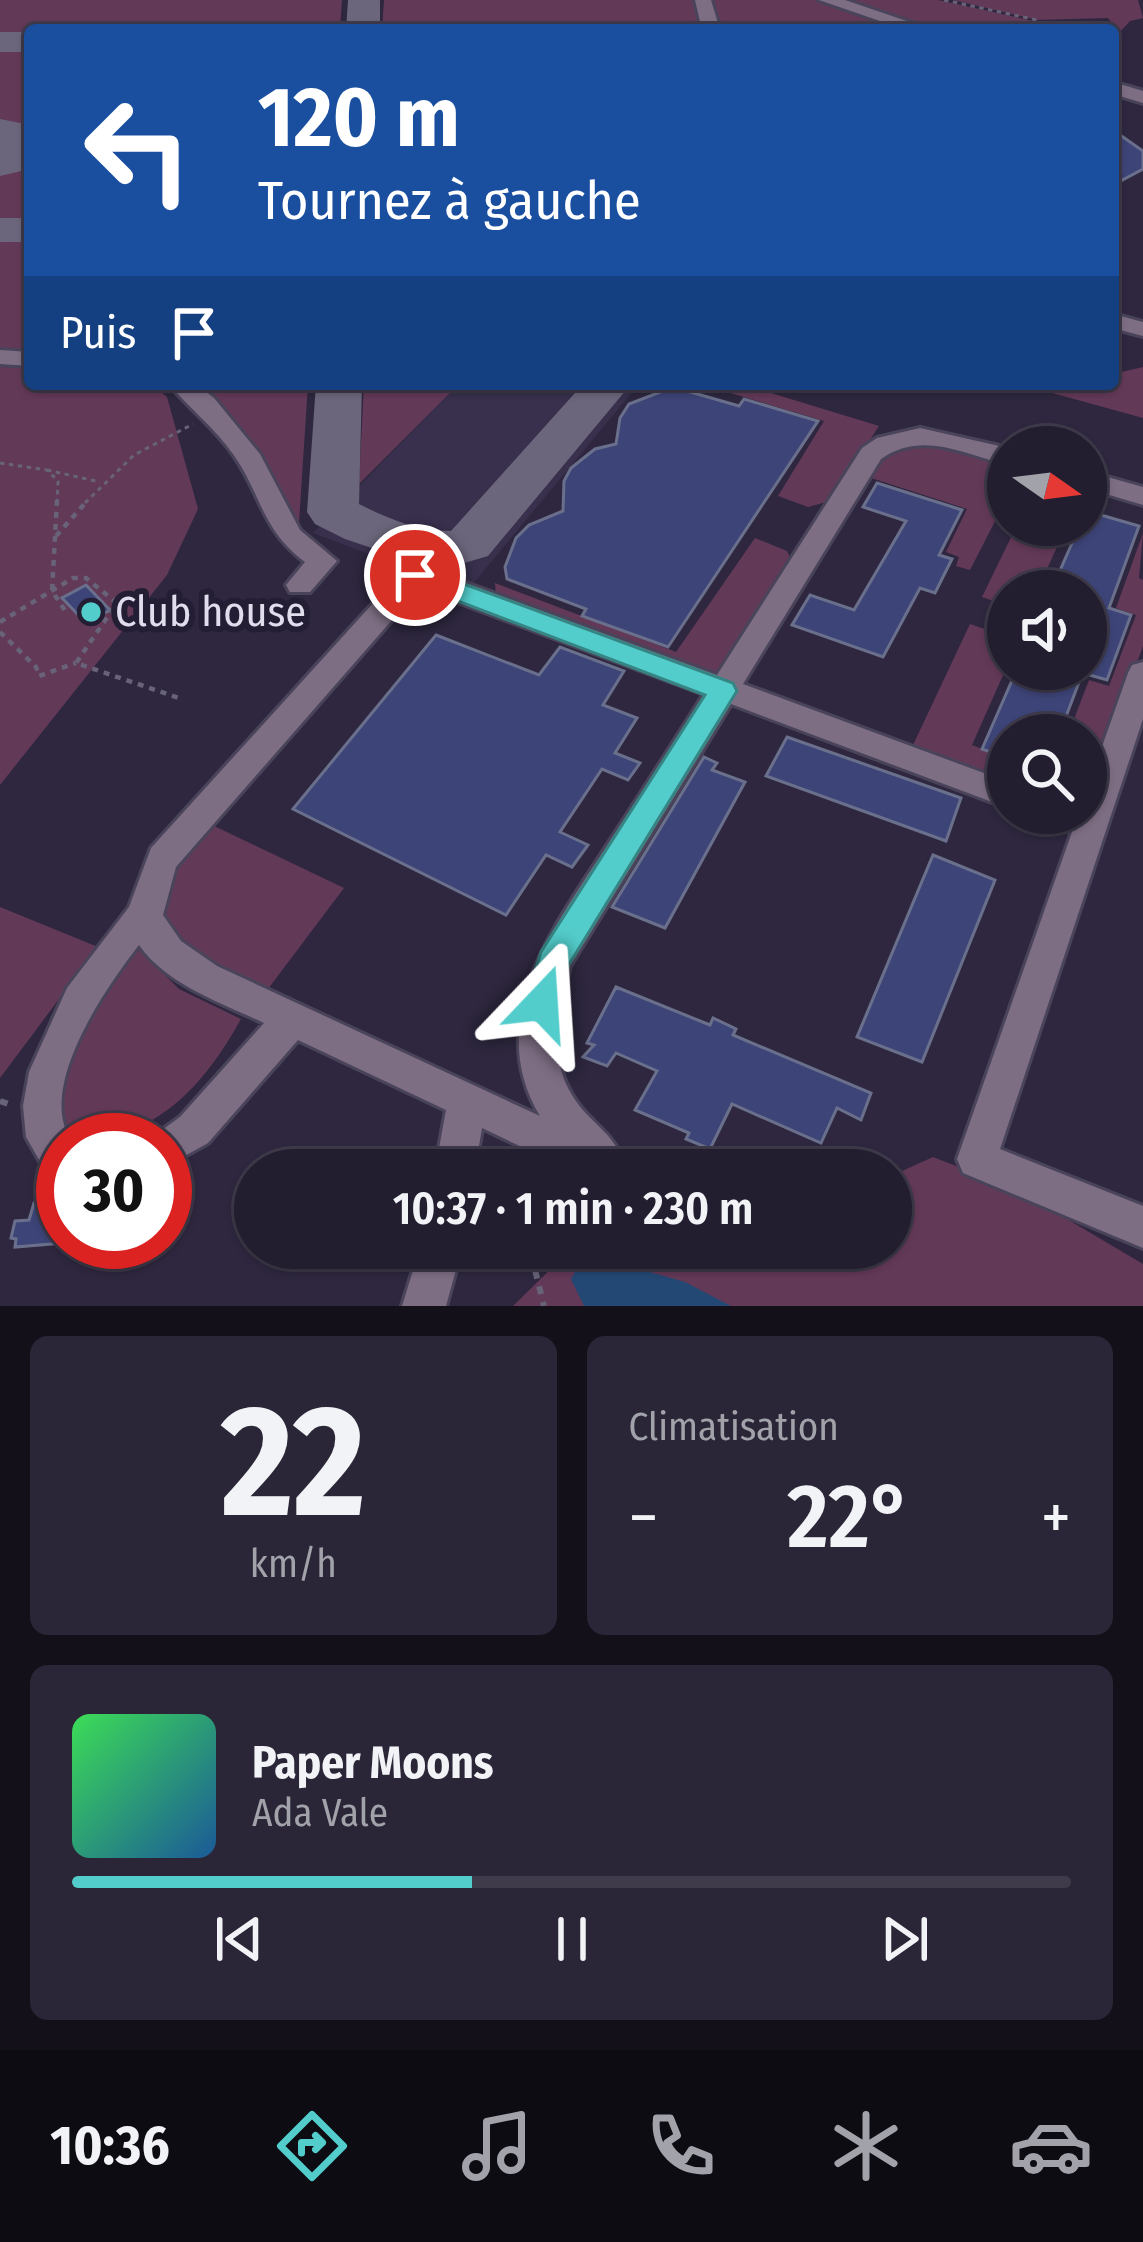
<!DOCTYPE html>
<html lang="fr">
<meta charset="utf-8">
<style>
:root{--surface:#221d2f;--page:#2a2637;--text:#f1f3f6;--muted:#a2a2aa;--line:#3f3b4b;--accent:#53cdcb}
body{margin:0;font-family:"Fira Sans Condensed",sans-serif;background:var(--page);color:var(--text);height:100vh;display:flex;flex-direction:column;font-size:45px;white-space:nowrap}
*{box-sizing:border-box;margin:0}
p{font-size:39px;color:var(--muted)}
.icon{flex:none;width:66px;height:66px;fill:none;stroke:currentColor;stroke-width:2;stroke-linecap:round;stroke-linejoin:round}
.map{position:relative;height:1306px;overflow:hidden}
.side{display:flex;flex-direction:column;gap:30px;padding:30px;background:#13101a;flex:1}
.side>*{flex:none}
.hud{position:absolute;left:24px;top:24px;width:1095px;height:366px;border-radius:12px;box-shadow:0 3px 9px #0004,0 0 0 3px var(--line);background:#1a4fa0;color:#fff;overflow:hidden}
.needle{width:78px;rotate:104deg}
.fabs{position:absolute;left:987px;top:426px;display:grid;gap:24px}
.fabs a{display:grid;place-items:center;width:120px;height:120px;border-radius:50%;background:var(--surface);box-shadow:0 3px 9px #0004,0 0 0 3px var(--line);font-size:60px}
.speed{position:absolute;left:36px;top:1113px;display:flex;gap:24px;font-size:60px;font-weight:700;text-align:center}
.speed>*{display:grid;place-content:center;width:156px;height:156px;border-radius:50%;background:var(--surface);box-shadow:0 3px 9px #0004,0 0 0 3px var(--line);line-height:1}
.speed .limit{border:18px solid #d22;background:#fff;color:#111}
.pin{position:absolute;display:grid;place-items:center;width:102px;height:102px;color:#fff;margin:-51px;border:6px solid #fff;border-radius:50%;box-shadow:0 3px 12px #0007}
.me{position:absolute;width:132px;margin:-66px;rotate:20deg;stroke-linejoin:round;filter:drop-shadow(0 0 9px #0008)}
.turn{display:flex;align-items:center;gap:42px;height:252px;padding:0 36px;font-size:54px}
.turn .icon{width:156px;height:156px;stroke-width:2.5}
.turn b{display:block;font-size:84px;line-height:102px}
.then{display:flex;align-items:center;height:114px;padding:0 36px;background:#0003;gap:24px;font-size:45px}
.big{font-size:90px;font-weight:600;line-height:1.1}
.side .card{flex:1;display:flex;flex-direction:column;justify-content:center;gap:18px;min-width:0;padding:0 42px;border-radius:18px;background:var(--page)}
.side .dial{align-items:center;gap:0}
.dial b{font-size:156px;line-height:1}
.song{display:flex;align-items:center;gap:36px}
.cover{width:144px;height:144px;border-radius:18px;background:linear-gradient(135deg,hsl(130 70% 55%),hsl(210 70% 35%))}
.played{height:12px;border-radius:6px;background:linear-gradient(90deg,var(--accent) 40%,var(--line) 40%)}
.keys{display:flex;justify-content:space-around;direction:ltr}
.heat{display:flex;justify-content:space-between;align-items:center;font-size:66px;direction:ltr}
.side .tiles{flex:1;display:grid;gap:30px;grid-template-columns:1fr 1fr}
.card:last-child{grid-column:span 2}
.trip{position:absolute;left:234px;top:1149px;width:678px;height:120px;border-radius:60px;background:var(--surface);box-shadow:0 3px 9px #0004,0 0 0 3px var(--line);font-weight:600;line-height:120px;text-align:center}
.menu{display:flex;height:192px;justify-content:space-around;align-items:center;background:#0e0c13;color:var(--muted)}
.menu .icon{width:84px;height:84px}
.menu .active{color:var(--accent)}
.menu b{font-size:54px;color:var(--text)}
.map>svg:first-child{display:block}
.built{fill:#38304d}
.green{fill:#633958}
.water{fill:#244874}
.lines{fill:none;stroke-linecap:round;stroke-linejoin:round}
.taxiway{fill:#6c667c;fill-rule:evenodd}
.runway{fill:#6c667c;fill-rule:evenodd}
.building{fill:#3d4477;stroke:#6a708c;stroke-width:3}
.minor-casing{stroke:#4a445b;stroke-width:6}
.path-far2{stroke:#686378;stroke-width:3;stroke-dasharray:4.5 4.5;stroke-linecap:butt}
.path-far1{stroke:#686378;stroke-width:4.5;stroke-dasharray:6 6;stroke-linecap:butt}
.path{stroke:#686378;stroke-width:6;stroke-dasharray:8 8;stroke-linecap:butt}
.minor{fill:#7e6e84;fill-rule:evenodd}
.route{fill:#53cdcb;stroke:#368584;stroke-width:3}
.poi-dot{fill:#53cdcb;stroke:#241e35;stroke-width:4.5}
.labels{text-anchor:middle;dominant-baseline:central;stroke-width:12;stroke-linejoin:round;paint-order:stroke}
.poi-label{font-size:42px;fill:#e0dded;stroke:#241e35;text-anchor:start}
</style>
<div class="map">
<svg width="1143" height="1306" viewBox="0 0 1143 1306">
<rect width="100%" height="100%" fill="#2e273f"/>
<!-- built -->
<polygon class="built" points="459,384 639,384 467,591 313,533"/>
<!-- green -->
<g class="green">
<polygon points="0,0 342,0 340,30 30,30 30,384 152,384 167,397 198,509 167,575 0,785"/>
<polygon points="384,0 694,0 701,30 382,30"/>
<polygon points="709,0 815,0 913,30 716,30"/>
<polygon points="835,0 938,0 1038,22 1043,30 933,30"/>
<polygon points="953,0 1138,0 1143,18 1130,21 1119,33 1108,18 1037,20"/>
<polygon points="1143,367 1143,418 1045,391 1074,384 1113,384 1113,374"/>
<polygon points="190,384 308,384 299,523"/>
<polygon points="364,384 459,384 359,484"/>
<polygon points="700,384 742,384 879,426 830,501 808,507 778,496 824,421"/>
<path d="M937,443L1008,467V496L970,570L956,566L959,557L946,552L967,509L865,476C881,449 908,445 937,443Z"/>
<polygon points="1017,525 1067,525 1042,580 1030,583 1026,591 1008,591 1008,606 982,597"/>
<polygon points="1143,533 1139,578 1143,580 1143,646 1086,802 1086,735 1068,735 1089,680 1109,686 1136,615 1116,608"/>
<polygon points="755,538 787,551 793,563 715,677 496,596 495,583 676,652"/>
<polygon points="970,624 1002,635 998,645 1008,650 1008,664 972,745 1008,759 1008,789 915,754 913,745"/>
<polygon points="210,824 344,888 265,993 165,936 156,892"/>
<polygon points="0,907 98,947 0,1078"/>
<path d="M133,943L179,989L241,1019C202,1089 152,1144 67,1139L39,1084Z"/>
<polygon points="933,1157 1018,1190 1143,1264 1143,1306 513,1306 572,1248 891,1248 891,1176"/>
</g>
<!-- water -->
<polygon class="water" points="600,1258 685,1282 731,1306 584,1306 571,1279 579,1265"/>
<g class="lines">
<!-- taxiway -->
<g class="taxiway">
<polygon points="348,0 380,0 380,30 346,30"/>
<rect x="0" y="32" width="30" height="20"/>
<rect x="0" y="218" width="30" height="24"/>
<path d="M316,384H362L359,504C389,519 417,531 451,531L583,384H631L488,556L454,566L419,564L345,539L315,524L307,512Z"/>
</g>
<!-- runway -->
<polygon class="runway" points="0,119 30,125 30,169 0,176"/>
</g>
<!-- building -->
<g class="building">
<polygon points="1113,130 1143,151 1143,169 1113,185"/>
<polygon points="673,387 739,406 744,399 818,421 668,647 582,616 586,609 507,579 505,567 516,538 529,525 563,511 564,481 571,468 595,449 616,444 620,418 629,404"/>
<polygon points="877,483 962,510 939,555 952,559 935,593 920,588 883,657 792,625 810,595 854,610 906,521 863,507"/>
<polygon points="1087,511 1139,526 1109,608 1131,615 1107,680 1086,674 1086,591 1051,591 1080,525 1086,525"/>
<polygon points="86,585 110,610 86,623 62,598"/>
<polygon points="436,635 539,675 560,647 624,671 603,705 637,718 615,753 640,763 628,780 602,769 560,832 588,845 572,867 546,855 506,915 293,809"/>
<polygon points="1017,669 1084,669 1059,735 1008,735 1008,758 982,749"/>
<polygon points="787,737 961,798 946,841 766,776"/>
<polygon points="704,757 717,763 712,770 745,782 665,928 612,907"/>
<polygon points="933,855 995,880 922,1062 857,1037"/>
<polygon points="616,987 710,1025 713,1018 736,1029 733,1035 871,1093 861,1120 837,1108 821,1143 732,1104 710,1149 686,1139 689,1133 635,1110 657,1071 616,1053 607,1066 583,1057 594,1045 587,1043"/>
<polygon points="63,1201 63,1243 15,1247 16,1239 11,1238 15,1221 29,1220 34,1203"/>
</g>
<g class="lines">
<defs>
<g id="minor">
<polygon points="695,0 711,0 720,30 702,30"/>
<polygon points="819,0 845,0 933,30 906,30"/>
<polygon points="1113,82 1143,91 1143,103 1113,94"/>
<polygon points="1113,314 1143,322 1143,336 1113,328"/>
<polygon points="0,350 30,352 30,366 0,364"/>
<path d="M169,384H196L214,398L260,454L300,530L337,561L310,592H290L286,585L305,562C261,529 262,495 233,454C214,427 189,408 169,384Z"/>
<path d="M920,428L1008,448V465C964,454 922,430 881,459L743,684L1008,782V808L731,704L570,966C557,1019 545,1064 582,1109C594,1123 611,1135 619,1152L627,1156L633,1170H570L482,1128L475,1170H435L446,1110L298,1040L208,1143L165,1167V1140H148L180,1117L264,1023C222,1003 167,985 139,945C107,986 36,1087 71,1140H63V1182L49,1177L26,1137L23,1106L29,1072L67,988L129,907L151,848L405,568H425L717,675L862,448L877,438ZM420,588L704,694C673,743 642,792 610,841C558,922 481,1018 540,1116L217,966L181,941L163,915L176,867Z"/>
<polygon points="1086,471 1143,487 1143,505 1086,488"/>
<polygon points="1143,662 1143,719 1000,1149 1143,1206 1143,1248 963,1173 957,1159 1072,832 1045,822 1040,813 1086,813 1086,792 1128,673 1132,665"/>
<polygon points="420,1248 462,1248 446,1306 402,1306"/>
</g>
</defs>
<!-- minor casing -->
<use href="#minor" class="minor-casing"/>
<!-- path-far2 -->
<g class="path-far2">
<polyline points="944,0 1037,20"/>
<polyline points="0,463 47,470 58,481 57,503"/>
<polyline points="47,470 100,482"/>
<polyline points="85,503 134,455 193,424"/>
</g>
<!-- path-far1 -->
<g class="path-far1">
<polyline points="57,500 52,591 68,615"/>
<polyline points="56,536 88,500"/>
<polyline points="0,622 73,578 86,578 117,603 76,663 179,698"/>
<polyline points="0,632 36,667 39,676 76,663"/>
</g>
<!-- path -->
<g class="path">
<polyline points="0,1101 14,1106"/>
<polyline points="513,1248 535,1270 544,1306"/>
</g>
<!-- minor -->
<use href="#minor" class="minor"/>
</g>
<!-- route -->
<polygon class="route" points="415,566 733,683 737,691 568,966 554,1013 542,1018 530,1013 525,1003 541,952 705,695 405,581 402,575"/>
<!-- markers -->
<circle class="poi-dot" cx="91" cy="612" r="12"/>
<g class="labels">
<!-- poi labels -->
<g class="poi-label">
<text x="115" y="612">Club house</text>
</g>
</g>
</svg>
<div class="fabs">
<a><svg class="needle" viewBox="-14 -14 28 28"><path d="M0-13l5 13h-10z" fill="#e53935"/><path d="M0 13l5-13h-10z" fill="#a2a2aa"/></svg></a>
<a><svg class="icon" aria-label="sound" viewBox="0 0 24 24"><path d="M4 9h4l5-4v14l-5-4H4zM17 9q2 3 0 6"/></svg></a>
<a><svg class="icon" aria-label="search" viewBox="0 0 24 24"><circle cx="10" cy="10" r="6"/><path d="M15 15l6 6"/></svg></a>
</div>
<div class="speed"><div class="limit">30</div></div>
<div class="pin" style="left:415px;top:575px;background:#d93025"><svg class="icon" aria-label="arrive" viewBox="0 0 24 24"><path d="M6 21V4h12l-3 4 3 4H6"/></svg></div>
<svg class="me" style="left:542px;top:1003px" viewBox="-20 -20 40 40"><path d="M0-17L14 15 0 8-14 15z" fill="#53cdcb" stroke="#fff" stroke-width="4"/></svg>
<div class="trip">10:37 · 1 min · 230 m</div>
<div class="hud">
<div class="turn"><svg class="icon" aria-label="left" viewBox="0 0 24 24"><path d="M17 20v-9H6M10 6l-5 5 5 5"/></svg><div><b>120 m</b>Tournez à gauche</div></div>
<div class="then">Puis<svg class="icon" aria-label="arrive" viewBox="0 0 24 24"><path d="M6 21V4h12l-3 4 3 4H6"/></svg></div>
</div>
</div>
<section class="side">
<div class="tiles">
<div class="card dial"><b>22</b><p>km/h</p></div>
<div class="card"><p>Climatisation</p>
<div class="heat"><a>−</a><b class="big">22°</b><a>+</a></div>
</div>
<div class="card">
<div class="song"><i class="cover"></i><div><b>Paper Moons</b><p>Ada Vale</p></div></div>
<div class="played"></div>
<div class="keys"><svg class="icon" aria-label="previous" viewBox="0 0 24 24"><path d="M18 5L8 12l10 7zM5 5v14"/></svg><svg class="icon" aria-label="pause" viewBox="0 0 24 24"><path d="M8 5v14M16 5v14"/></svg><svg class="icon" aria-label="next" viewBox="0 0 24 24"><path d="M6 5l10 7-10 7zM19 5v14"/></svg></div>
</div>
</div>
</section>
<nav class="menu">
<b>10:36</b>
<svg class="icon active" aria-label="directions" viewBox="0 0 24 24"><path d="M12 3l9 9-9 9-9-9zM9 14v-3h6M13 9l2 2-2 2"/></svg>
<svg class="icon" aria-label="music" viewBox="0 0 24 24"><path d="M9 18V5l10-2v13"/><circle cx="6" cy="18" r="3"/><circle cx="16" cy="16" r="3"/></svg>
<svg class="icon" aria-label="phone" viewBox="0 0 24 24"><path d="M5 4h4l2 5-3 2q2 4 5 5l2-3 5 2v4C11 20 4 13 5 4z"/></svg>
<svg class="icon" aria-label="climate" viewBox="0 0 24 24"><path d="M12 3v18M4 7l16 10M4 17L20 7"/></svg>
<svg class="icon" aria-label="car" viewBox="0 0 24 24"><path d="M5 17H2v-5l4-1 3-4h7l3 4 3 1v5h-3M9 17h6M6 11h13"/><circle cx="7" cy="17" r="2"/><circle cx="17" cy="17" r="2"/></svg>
</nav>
